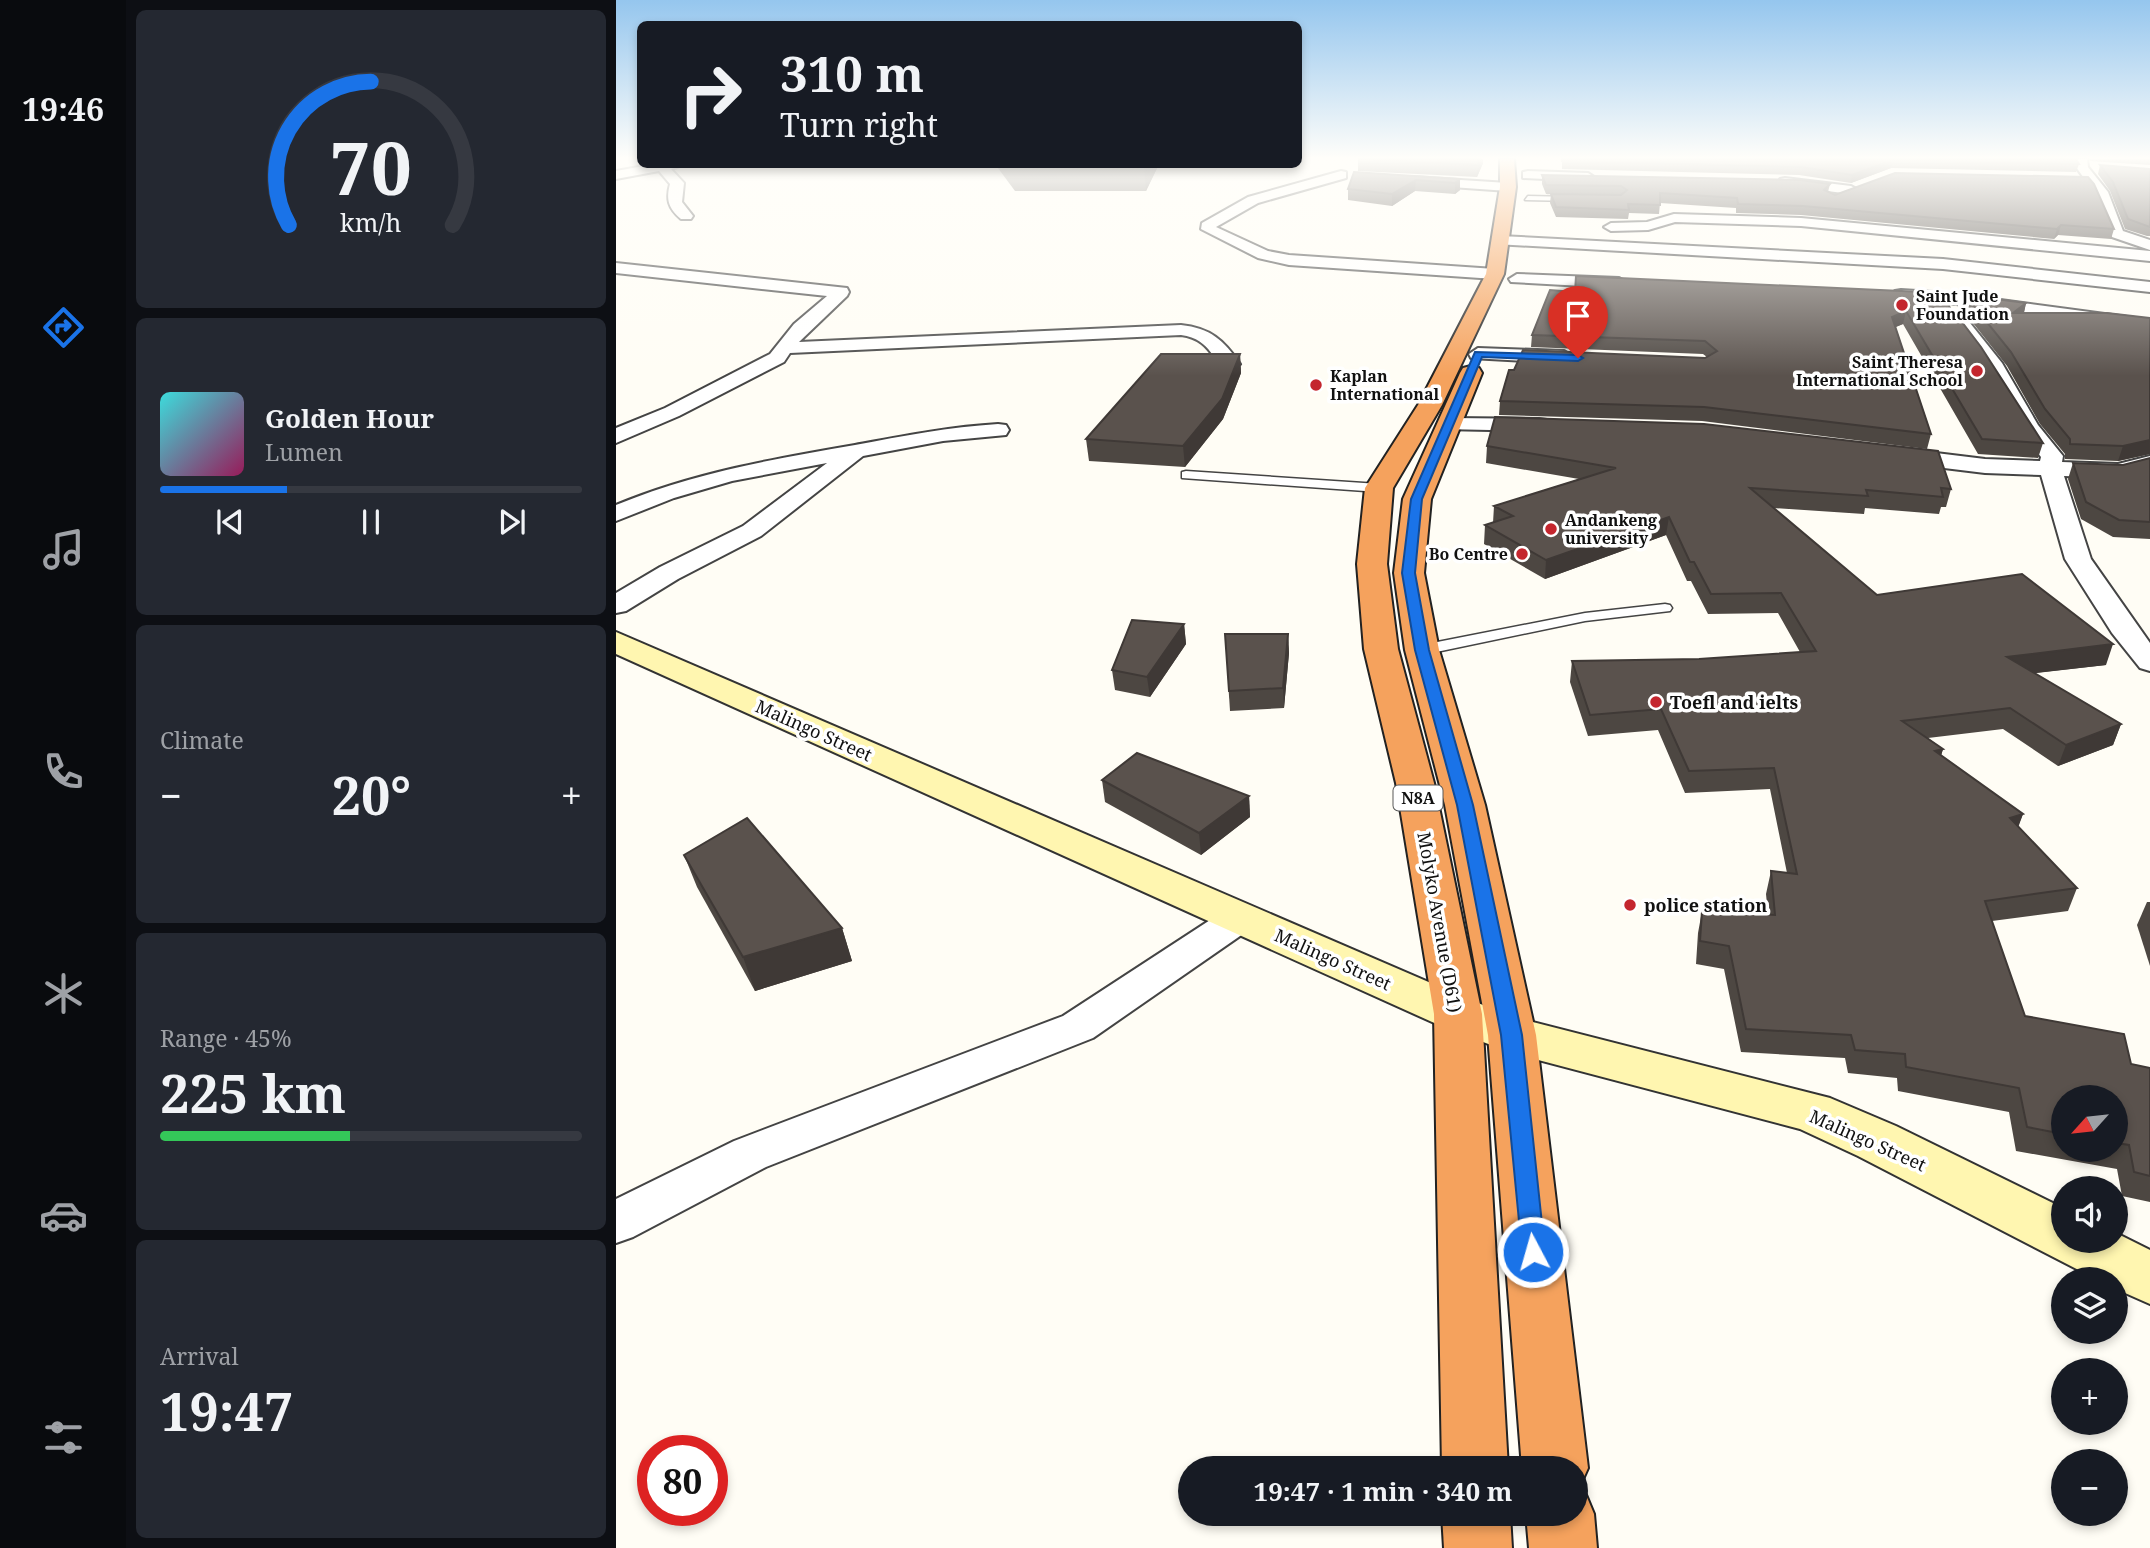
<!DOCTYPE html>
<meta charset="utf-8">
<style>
:root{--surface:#171b24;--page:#242831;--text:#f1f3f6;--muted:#9ea1a6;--line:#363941;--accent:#1a73e8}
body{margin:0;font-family:"Noto Serif",serif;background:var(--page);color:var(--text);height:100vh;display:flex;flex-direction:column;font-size:26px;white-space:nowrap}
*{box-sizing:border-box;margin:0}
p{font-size:23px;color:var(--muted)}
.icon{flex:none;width:38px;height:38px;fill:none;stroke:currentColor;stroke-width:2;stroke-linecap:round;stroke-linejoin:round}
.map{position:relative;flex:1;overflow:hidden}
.drawer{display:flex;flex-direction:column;gap:10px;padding:10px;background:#0d0f14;width:490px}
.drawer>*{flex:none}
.guide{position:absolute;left:21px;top:21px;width:665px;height:147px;border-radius:10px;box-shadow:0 4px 10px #0003;background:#171b24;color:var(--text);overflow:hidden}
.needle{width:46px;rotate:243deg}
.buttons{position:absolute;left:1435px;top:1085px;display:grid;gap:14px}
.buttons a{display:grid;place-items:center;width:77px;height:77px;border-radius:50%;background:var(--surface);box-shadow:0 4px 10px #0003;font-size:35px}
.speed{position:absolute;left:21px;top:1435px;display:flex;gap:14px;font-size:35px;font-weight:700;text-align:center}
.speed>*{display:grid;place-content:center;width:91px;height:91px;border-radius:50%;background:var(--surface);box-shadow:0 4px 10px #0003;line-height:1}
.speed .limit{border:10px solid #d22;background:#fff;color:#111}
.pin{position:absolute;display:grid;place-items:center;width:60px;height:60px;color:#fff;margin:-72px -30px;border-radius:50% 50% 50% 0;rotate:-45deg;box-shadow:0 0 7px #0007}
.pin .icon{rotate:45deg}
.me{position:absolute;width:77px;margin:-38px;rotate:354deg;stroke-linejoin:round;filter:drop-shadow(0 0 5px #0008)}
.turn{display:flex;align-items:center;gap:24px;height:147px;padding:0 28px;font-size:32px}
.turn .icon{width:91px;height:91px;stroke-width:2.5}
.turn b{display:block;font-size:49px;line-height:60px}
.big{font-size:52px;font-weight:700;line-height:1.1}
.drawer .tile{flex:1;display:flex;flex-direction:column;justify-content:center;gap:10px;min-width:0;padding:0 24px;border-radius:10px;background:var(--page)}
.drawer .dial{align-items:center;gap:0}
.dial svg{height:182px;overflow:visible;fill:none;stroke:var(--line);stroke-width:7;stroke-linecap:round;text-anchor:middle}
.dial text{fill:var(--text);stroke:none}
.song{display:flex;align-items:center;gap:21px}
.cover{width:84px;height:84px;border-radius:10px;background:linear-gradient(135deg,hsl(180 70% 55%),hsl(330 70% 35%))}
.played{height:7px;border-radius:4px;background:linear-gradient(90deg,var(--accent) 30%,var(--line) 30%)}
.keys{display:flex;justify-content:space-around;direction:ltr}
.heat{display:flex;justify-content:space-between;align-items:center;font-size:38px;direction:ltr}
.charge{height:10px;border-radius:5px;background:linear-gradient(90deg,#34c759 45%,var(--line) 0)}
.trip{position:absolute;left:562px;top:1456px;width:410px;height:70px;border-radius:35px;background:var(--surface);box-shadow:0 4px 10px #0003;font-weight:700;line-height:70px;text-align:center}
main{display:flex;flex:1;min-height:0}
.tab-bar{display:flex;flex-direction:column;width:126px;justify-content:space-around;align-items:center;background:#090b0e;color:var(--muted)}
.tab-bar .icon{width:49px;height:49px}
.tab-bar .active{color:var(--accent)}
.tab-bar b{font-size:32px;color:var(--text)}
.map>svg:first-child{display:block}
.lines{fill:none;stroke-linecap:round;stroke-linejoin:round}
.lane-casing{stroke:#444;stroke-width:3}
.street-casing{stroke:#444;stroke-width:4}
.secondary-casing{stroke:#333;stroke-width:4}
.highway-casing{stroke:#222;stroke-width:4}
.lane{fill:#fff;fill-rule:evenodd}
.street{fill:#fff;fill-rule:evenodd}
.secondary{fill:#fff6b0;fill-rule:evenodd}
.highway{fill:#f5a25d;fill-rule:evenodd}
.wall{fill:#4d4742;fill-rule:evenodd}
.shaded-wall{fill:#3f3936}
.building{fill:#5a524d;stroke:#3f3936;stroke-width:2}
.route{fill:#1a73e8;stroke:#114b97;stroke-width:2}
.poi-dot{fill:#c4262e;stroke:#fff;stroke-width:2.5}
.labels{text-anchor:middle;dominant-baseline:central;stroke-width:7;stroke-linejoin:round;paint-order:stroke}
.far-poi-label{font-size:16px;font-weight:bold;fill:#111;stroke:#fff;text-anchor:start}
.shield{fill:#fff;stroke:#585858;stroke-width:2}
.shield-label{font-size:16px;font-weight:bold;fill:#111}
.poi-label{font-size:18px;font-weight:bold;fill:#111;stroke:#fff;text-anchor:start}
.street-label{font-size:18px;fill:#111;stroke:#fff}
</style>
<main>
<nav class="tab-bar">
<b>19:46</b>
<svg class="icon active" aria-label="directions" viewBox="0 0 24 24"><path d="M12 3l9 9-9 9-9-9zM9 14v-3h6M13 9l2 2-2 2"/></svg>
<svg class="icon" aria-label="music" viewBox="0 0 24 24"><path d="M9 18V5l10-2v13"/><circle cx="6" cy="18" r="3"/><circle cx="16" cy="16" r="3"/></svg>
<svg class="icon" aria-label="phone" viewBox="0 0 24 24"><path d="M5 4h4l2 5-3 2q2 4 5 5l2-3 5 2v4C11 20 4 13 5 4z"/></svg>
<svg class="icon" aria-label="climate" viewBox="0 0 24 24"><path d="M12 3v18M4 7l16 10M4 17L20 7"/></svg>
<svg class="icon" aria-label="car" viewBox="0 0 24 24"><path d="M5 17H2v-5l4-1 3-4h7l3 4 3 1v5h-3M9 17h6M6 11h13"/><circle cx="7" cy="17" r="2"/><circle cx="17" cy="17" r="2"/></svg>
<svg class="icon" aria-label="filters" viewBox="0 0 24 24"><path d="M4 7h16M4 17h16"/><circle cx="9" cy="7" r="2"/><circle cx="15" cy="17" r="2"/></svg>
</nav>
<section class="drawer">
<div class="tile dial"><svg viewBox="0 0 100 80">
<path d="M14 69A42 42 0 1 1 86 69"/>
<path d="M14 69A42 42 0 0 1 50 6" stroke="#1a73e8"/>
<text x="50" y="56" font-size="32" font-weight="700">70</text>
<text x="50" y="72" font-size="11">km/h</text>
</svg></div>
<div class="tile">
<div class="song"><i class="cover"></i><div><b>Golden Hour</b><p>Lumen</p></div></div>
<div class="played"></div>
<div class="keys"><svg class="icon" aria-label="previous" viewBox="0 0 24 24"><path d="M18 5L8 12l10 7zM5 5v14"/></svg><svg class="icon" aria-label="pause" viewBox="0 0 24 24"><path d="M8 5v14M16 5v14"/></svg><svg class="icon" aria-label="next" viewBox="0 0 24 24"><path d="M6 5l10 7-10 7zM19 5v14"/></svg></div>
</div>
<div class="tile"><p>Climate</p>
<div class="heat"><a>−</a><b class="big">20°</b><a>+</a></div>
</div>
<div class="tile"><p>Range · 45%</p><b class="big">225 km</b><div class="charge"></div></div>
<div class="tile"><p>Arrival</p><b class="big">19:47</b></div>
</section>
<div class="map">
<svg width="1534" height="1548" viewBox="0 0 1534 1548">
<rect width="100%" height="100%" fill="#fffdf5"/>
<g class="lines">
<defs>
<g id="lane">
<polygon points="912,196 957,197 961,199 957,201 909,200"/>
<polygon points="570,471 763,484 769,488 763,492 566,478 566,472"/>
<polygon points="1049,604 1054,605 1056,608 1054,611 969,621 806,655 798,650 806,645 969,613"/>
</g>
<g id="street">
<polygon points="1459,159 1471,159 1472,167 1492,192 1507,231 1534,240 1534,250 1496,237 1478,192 1460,167"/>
<path d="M39,164H70L55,169L68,183L66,202L77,216L75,219H65C52,208 50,199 54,184L43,171L0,179V171Z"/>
<polygon points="725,171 730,172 730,178 642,203 600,227 652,251 673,255 879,269 887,274 879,279 673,265 642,258 585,229 586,223 632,197"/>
<polygon points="912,171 972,173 978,177 972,181 907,178 907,172"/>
<polygon points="798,177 892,183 899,187 892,191 793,184 791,181"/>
<polygon points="1169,178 1235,186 1242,190 1235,194 1164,185 1164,179"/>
<polygon points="1058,214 1185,218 1534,251 1534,261 1185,226 1059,222 1032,230 995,231 988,227 995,223 1031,222"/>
<polygon points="884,236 1327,259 1534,282 1534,292 1327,269 879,244 876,241"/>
<path d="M0,263L231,288L233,292L231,296L183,342L565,325C594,328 608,340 624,364L614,370C596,365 597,339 565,335L174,353L168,362L63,416L0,443V428L49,408L154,354L178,324L211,296L0,273Z"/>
<polygon points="901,274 1003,278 1011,283 1003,288 895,282 893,279"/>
<polygon points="1285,290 1333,293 1534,320 1534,330 1333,303 1279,299 1277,295 1279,291"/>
<polygon points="1344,317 1350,318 1386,363 1422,425 1447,456 1446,462 1502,464 1534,456 1534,470 1502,478 1448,476 1475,559 1534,643 1534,671 1524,668 1496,633 1449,559 1425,475 1369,473 1279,462 1271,460 1268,455 1271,450 1279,448 1369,459 1424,461 1425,457 1402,428 1370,368 1335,322"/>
<polygon points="862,348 948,351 958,357 948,363 855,358 853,354"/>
<polygon points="834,418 923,419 931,420 934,425 931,430 923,431 826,429 823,424 826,419"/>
<path d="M382,424L390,425L393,430L390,435L327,441L247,456L145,536L62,579L10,611L0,613V593L44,567L127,526L211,463L116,481L58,498L0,521V505C77,473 157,459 239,445C287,436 333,427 382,424Z"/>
<polygon points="624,905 637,909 643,918 637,927 477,1038 150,1167 17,1237 0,1243 0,1199 118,1141 447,1016 611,909"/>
</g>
<polygon id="secondary" points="0,632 859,1002 905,1019 1214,1098 1280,1126 1447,1208 1447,1241 1500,1241 1500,1233 1534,1250 1534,1304 1500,1289 1500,1279 1480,1279 1242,1156 1184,1129 896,1053 825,1026 0,654"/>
<g id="highway">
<polygon points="884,159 898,159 900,187 888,274 826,405 777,488 771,564 782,649 818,783 866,1014 892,1468 826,1468 818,1014 780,783 748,649 741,564 749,488 802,405 870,274 884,187"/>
<polygon points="855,366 863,368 866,373 815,499 808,573 823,650 869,805 920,1035 972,1468 963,1488 968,1490 978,1514 981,1548 913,1548 910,1514 959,1514 959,1468 906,1468 872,1035 829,805 789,650 778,573 787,499 844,373 847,368"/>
<polygon points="826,1514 894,1514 896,1548 828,1548"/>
</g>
</defs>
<!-- lane casing -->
<use href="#lane" class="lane-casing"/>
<!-- street casing -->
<use href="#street" class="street-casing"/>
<!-- secondary casing -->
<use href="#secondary" class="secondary-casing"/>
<!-- highway casing -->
<use href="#highway" class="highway-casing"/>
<!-- lane -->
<use href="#lane" class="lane"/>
<!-- street -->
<use href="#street" class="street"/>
<!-- secondary -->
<use href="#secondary" class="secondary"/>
<!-- highway -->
<use href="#highway" class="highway"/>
</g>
<!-- wall -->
<g class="wall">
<polygon points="946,159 1460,159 1463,164 1460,172 1275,168 1235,183 1183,175 946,169"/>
<polygon points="1472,159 1534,159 1534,165 1474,161"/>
<polygon points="742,160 867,163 861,177 742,171"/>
<polygon points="379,164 543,164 530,191 399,191"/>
<polygon points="1484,165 1534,169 1534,236 1531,236 1509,229 1494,191 1482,174"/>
<polygon points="738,172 844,179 844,190 839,194 799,191 776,206 732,200 732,189"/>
<polygon points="926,175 1214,184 1212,192 1219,195 1498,229 1495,239 1442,235 1438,239 1185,215 1120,213 1120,208 1044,203 1043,214 1013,213 1012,219 940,217 934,203 935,194 1004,195 930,194 926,184"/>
<polygon points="959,292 1328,293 1339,321 1427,443 1422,458 1362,454 1287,324 1279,327 1315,434 1311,449 1086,421 883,415 884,401 898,370 1089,358 1091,357 1087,354 915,347 916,335"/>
<polygon points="1354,300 1410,303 1408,313 1534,454 1502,461 1449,459 1449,454 1424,424 1391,366 1353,318 1351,313"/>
<polygon points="624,354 625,373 607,419 569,467 473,461 470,439"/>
<path d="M871,446L1335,489L1330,507H1325L1323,514L1249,508L1248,514L1157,508L1261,595L1490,665L1418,673L1505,724L1497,745L1442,766L1387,729L1312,738L1327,749L1325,755L1407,814L1402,826L1461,888L1452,911L1376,921L1409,1016L1515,1064L1534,1068V1202L1506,1196L1501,1169L1400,1151L1393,1112L1282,1091L1281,1078L1232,1073L1229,1058L1125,1052L1108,969L1080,964L1082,933L1086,911L1152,915L1150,894L1155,871L1171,873L1154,789L1069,793L1042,730L972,736L954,682L956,661L1083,659L1184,652L1162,613L1092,614L1075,581H1071L1050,535L929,579L868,544L869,525L877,523L878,506L963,479L870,463ZM1447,1097H1500V1150H1447Z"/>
<polygon points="1534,458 1534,539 1497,537 1465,519 1452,479 1457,463 1507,465"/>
<polygon points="568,624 570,644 534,697 499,690 496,670"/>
<polygon points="609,634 672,634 673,653 668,708 614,711"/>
<polygon points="486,780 633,796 634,817 585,855 489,802"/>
<polygon points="68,855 226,928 236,961 139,991 81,887"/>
<polygon points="1531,902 1534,902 1534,966 1521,925"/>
</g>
<!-- shaded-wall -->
<g class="shaded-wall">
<polygon points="864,159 867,159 867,163 861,177 862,165"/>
<polygon points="1277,160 1275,168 1235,183 1236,175"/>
<polygon points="528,164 543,164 530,191"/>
<polygon points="844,179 844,190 839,194 839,183"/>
<polygon points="800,180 799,191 776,206 776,194"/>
<polygon points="1445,225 1442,235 1438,239 1441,229"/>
<polygon points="1410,303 1407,316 1397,313"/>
<polygon points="1290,311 1287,324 1273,330 1276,317"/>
<polygon points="624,354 625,373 607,419 569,467 567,446"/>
<polygon points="1534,440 1534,454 1502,461 1507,446"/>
<polygon points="1053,517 1050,535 929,579 930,560"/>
<polygon points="568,624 570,644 534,697 531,677"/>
<polygon points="672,634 673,653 668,708 667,688"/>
<polygon points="1497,644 1490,665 1384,677 1391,657"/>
<polygon points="1505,724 1497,745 1442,766 1450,745"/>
<polygon points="1327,749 1321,770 1319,751"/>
<polygon points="633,796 634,817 585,855 583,833"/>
<polygon points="1407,814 1399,836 1394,818"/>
<polygon points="226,928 236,961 139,991 127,957"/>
</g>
<!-- building -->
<g class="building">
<polygon points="742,159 864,159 862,165"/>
<polygon points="946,159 1460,159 1463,164 1277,160 1236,175 1185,167 946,161"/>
<polygon points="1484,165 1534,169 1534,227 1512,219 1497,182"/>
<polygon points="738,172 844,179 839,183 800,180 776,194 732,189"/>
<polygon points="1279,173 1472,177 1478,184 1498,229 1445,225 1441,229 1187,206 1122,204 1121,198 1044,193 1044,205 1012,204 1013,210 940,207 935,194 1005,195 1011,190 1005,186 930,185 926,175 1184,180 1214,184 1208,190 1219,195"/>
<polygon points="960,276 1328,293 1339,321 1342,317 1365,347 1427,443 1366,439 1290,311 1276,317 1315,434 1088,407 884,401 893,370 898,370 907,350 1089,358 1101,351 1089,341 916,335 934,290 959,292"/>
<polygon points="1357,296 1410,303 1397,313 1491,313 1534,318 1534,440 1507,446 1454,444 1454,439 1429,409 1395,352 1357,305 1354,300"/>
<polygon points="545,354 624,354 606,399 567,446 470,439"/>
<polygon points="879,417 1088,424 1322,451 1335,489 1325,488 1327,497 1250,490 1252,496 1134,488 1261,595 1406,574 1497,644 1391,657 1505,724 1450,745 1394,708 1286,721 1327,749 1319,751 1407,814 1394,818 1461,888 1369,901 1409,1016 1508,1034 1515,1064 1534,1068 1534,1176 1518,1172 1513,1145 1500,1143 1500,1097 1447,1097 1447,1134 1411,1127 1403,1088 1290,1067 1289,1054 1239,1050 1235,1035 1130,1029 1113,946 1084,941 1086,911 1159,915 1155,871 1181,874 1158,768 1073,771 1045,709 974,715 956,661 1083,659 1200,651 1165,593 1095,594 1078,562 1074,562 1053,517 930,560 869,525 897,516 878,506 1000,468 871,446"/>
<polygon points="1534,458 1534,522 1503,520 1470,502 1457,463 1507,465"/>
<polygon points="516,620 568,624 531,677 496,670"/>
<polygon points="609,634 672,634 667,688 613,691"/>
<polygon points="521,753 633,796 583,833 486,780"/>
<polygon points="131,818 226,928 127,957 68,855"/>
</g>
<!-- sky -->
<linearGradient id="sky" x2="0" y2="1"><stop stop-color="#95c6ee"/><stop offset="0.42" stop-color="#fffefa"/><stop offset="1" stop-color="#fffefa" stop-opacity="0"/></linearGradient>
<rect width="1534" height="376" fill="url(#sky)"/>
<!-- route -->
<polygon class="route" points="859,352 962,355 967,358 962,361 866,357 806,499 799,573 813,650 857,805 906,1035 929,1252 926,1259 917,1262 909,1259 906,1252 885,1035 841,805 799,650 786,573 795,499"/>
<!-- markers -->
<g class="poi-dot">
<circle cx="1286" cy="305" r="7"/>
<circle cx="1361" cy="371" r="7"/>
<circle cx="700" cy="385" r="7"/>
<circle cx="935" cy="529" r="7"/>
<circle cx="906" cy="554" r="7"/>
<circle cx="1040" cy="702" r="7"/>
<circle cx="1014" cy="905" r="7"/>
</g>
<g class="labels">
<!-- far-poi labels -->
<g class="far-poi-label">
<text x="1300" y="296">Saint Jude<tspan x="1300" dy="18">Foundation</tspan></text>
<text x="1347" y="362" text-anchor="end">Saint Theresa<tspan x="1347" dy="18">International School</tspan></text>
<text x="714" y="376">Kaplan<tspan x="714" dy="18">International</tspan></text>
<text x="949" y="520">Andankeng<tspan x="949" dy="18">university</tspan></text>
<text x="892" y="554" text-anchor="end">Bo Centre</text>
</g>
<!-- shield labels -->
<rect class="shield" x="777.5" y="785.5" width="49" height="25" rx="5"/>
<g class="shield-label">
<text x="802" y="798">N8A</text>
</g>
<!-- poi labels -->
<g class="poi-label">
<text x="1054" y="702">Toefl and ielts</text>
<text x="1028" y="905">police station</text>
</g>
<!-- street labels -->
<g class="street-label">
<text transform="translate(198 730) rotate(24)">Malingo Street</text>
<text transform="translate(824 922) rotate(80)">Molyko Avenue (D61)</text>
<text transform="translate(717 959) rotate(24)">Malingo Street</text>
<text transform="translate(1252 1140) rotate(24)">Malingo Street</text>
</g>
</g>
</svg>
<div class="buttons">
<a><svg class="needle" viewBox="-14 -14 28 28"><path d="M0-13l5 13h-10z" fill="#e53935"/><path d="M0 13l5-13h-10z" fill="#9ea1a6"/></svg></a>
<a><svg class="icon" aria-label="sound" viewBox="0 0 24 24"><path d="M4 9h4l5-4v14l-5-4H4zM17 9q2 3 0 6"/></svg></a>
<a><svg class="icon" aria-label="layers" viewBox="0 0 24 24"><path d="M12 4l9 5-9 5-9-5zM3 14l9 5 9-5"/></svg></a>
<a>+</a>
<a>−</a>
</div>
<div class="speed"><div class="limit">80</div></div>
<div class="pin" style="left:962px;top:358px;background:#d93025"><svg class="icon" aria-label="arrive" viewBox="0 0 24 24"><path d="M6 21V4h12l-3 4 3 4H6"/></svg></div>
<svg class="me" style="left:917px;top:1252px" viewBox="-20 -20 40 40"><circle r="17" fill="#1a73e8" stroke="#fff" stroke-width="3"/><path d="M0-11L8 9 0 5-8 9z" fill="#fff"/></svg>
<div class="trip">19:47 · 1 min · 340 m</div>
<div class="guide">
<div class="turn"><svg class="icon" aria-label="right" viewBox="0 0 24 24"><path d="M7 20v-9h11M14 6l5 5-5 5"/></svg><div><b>310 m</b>Turn right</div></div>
</div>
</div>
</main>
